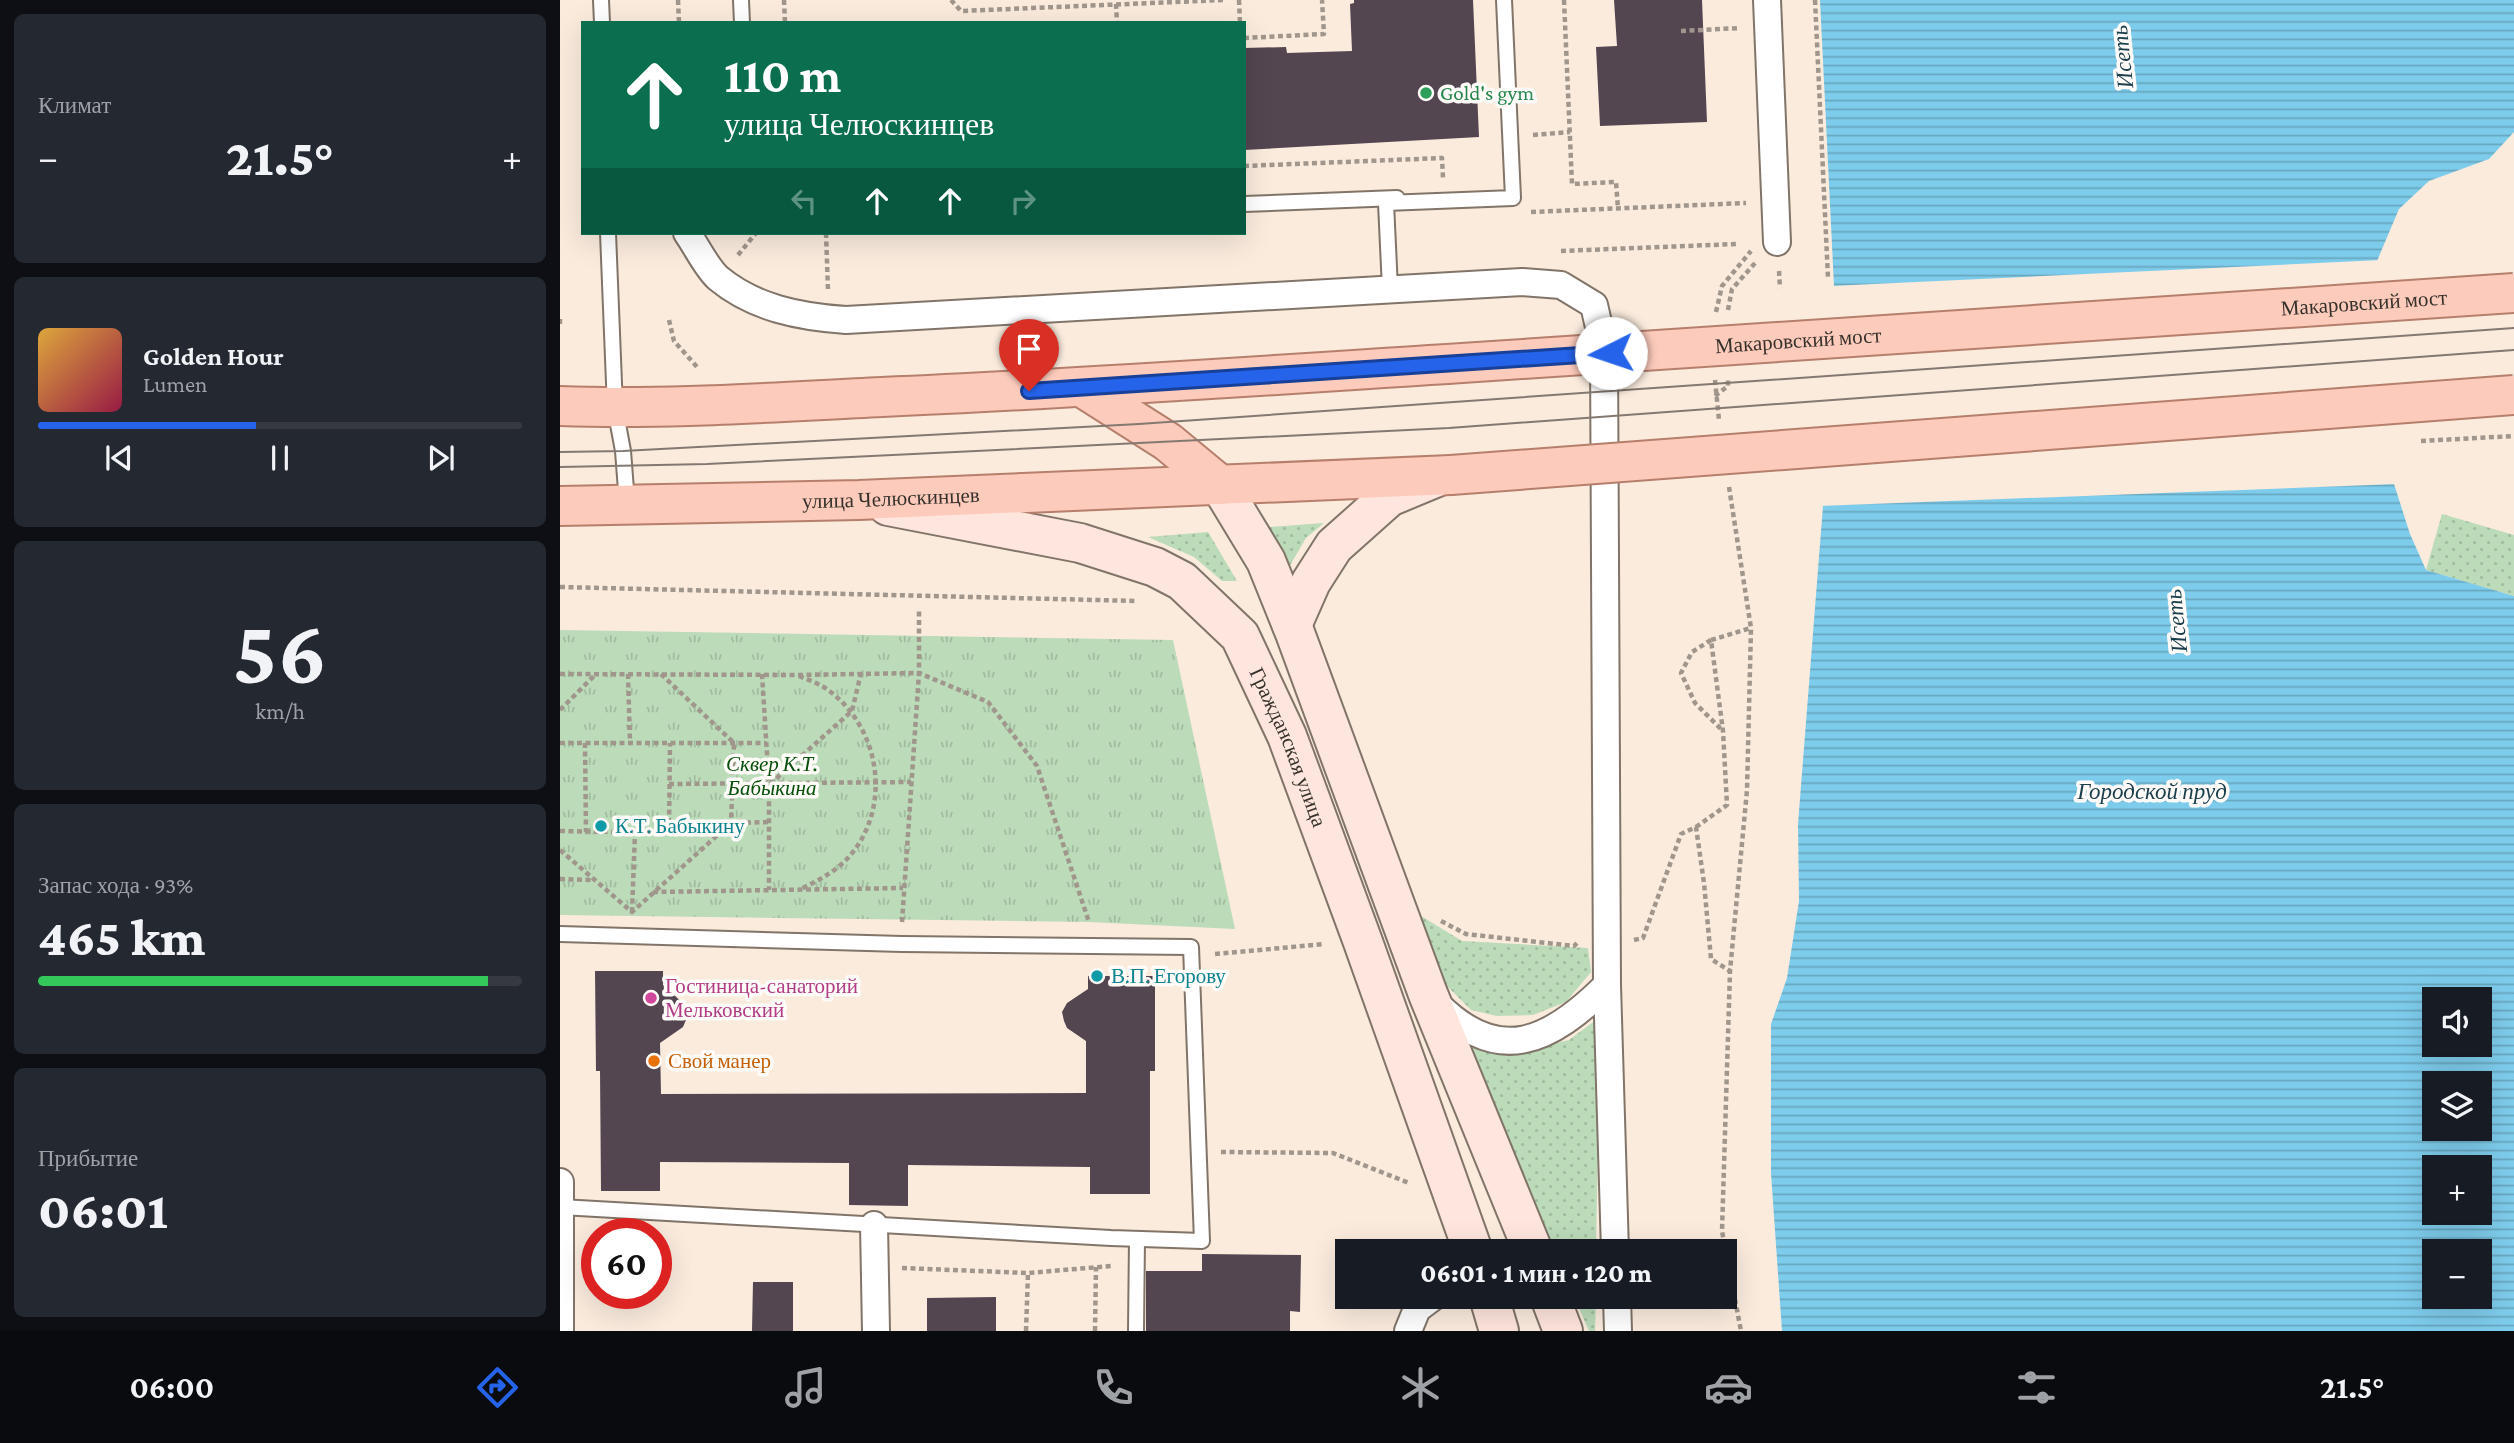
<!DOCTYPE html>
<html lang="ru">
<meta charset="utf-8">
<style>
:root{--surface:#171b24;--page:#242831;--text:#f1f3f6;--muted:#9ea1a6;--line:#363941;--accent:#2563eb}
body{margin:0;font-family:"Crimson Pro",serif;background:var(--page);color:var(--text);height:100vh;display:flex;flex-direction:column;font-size:26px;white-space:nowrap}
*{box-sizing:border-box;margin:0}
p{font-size:23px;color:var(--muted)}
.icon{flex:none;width:38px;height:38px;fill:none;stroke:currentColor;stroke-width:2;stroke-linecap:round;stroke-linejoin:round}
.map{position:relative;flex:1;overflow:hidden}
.panel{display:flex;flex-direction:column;gap:14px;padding:14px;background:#0d0f14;width:560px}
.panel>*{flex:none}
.banner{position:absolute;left:21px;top:21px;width:665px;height:214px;border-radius:0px;box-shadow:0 7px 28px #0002;background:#0b6e4f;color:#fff;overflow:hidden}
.fabs{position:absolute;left:1862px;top:987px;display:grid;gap:14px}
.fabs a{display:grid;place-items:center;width:70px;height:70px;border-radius:0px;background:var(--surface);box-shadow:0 7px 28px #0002;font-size:35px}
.speed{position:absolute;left:21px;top:1218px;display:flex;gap:14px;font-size:35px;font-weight:700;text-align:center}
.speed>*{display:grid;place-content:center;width:91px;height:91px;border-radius:50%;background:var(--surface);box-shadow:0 7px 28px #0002;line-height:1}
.speed .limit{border:10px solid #d22;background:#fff;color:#111}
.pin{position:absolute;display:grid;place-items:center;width:60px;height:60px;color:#fff;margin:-72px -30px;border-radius:50% 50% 50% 0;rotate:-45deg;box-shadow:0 0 7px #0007}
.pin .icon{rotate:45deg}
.me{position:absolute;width:77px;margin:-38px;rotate:266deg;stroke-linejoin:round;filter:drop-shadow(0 0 5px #0008)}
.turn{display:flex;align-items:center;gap:24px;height:147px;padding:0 28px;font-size:32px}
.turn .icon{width:91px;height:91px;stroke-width:2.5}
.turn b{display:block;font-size:49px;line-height:60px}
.lanes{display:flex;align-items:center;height:66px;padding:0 28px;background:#0003;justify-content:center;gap:35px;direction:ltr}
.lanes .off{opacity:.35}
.big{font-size:52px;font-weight:800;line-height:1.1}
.panel .tile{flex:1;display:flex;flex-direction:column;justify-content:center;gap:10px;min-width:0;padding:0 24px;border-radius:10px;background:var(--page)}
.panel .dial{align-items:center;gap:0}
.dial b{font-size:91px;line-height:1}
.song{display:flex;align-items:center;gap:21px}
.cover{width:84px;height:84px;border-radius:10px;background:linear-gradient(135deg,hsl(40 70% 55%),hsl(340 70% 35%))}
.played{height:7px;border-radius:4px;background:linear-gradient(90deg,var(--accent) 45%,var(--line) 45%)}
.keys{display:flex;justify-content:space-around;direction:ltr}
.heat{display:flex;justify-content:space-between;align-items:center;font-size:38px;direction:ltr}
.charge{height:10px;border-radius:5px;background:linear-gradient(90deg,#34c759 93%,var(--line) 0)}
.trip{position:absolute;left:775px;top:1239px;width:402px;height:70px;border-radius:0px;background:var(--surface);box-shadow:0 7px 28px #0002;font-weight:800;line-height:70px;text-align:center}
.dock{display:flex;height:112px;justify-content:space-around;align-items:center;background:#090b0e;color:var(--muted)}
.dock .icon{width:49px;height:49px}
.dock .selected{color:var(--accent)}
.dock b{font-size:32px;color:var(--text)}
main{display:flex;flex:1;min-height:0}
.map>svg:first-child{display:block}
.grass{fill:url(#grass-dots)}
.park{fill:url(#park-tufts)}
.water{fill:url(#water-rules);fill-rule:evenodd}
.pier{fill:#faebdd}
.building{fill:#544651}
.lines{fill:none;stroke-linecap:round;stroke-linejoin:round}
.lane-casing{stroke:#817468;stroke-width:18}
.street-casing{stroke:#817468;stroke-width:30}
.secondary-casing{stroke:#817468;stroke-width:42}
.primary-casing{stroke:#b67f6c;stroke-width:42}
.path{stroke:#a1968c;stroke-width:4.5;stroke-dasharray:5 3.5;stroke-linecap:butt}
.lane{stroke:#fff;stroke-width:14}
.street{stroke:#fff;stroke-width:26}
.secondary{stroke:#fee5dd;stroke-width:38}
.primary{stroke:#fdcbbb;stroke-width:38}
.tram{stroke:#837971;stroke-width:2}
.primary-bridge-casing{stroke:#b67f6c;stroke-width:42;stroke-linecap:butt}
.path-bridge{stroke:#a1968c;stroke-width:4.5;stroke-dasharray:5 3.5;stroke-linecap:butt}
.primary-bridge{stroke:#fdcbbb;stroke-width:38}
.route-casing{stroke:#184099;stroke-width:18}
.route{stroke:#2563eb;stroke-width:12}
.leisure-dot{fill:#2e9e5b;stroke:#fefbf8;stroke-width:2.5}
.culture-dot{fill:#0f9aa8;stroke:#fefbf8;stroke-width:2.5}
.hotel-dot{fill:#d1479c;stroke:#fefbf8;stroke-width:2.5}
.food-dot{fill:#e8710a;stroke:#fefbf8;stroke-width:2.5}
.labels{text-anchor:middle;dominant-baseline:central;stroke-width:7;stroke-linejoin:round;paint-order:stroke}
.leisure-label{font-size:21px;fill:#27864d;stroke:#fefbf8;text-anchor:start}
.street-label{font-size:21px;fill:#37312c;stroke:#fefbf8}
.park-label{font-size:21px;font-style:italic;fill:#054f0a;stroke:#fefbf8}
.culture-label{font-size:21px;fill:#0d838f;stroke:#fefbf8;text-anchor:start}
.hotel-label{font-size:21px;fill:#b23c85;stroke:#fefbf8;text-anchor:start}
.food-label{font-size:21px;fill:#c56008;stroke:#fefbf8;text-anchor:start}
.water-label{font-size:23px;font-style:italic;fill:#1a3e4c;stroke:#fefbf8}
</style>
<main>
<section class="panel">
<div class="tile"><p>Климат</p>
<div class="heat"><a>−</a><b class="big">21.5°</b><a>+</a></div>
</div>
<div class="tile">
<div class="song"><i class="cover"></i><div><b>Golden Hour</b><p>Lumen</p></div></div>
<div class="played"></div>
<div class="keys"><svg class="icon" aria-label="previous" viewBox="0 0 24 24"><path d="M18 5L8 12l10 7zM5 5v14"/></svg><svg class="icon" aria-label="pause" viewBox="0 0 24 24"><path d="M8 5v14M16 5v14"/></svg><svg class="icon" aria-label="next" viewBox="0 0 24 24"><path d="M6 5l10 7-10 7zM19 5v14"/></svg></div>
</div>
<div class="tile dial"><b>56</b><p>km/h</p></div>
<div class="tile"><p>Запас хода · 93%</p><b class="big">465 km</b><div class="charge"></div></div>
<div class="tile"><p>Прибытие</p><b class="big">06:01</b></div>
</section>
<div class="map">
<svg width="1954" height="1331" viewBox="0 0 1954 1331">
<defs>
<pattern id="grass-dots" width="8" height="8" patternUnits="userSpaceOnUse" patternTransform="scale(1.75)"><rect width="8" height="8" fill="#bbdbb9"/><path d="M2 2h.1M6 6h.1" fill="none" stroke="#a1bc9f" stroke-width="1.8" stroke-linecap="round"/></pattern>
<pattern id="park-tufts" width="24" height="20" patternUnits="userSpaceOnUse" patternTransform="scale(1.75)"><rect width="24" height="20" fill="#bbdbb9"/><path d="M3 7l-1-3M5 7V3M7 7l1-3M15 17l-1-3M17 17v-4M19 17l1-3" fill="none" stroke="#a1bc9f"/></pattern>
<pattern id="water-rules" width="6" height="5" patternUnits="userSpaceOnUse" patternTransform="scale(1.75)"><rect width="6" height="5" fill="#7eccec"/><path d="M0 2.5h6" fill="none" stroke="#68a6bf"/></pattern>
</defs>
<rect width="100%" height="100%" fill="#faebdd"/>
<!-- grass -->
<g class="grass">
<polygon points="1882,514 1954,535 1954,596 1866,570"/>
<polygon points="764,523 746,538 725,574 697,528"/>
<polygon points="648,532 677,581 662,581 634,557 588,537"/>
<polygon points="861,916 902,941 1028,948 1031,972 1006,1002 973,1015 937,1016 911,1010 884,983"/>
<polygon points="1040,1017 1036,1251 995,1251 909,1046 951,1054 1009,1040"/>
<polygon points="1014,1297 1036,1297 1035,1331 1029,1331"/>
</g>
<!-- park -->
<polygon class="park" points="0,630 613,640 675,929 529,922 0,915"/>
<!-- water -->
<path class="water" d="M1260,0H1954V132L1929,159L1869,181L1839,209L1817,261L1834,484L1850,534L1866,570L1954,596V1331H1222L1211,1173V1024L1227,978L1239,901L1238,824L1263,506L1274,286ZM1874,999H1920V1045H1874ZM1874,1083H1920V1129H1874ZM1874,1167H1920V1213H1874ZM1874,1251H1920V1297H1874Z"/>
<!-- pier -->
<polygon class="pier" points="1821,260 1837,484 1259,506 1271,286"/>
<!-- building -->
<g class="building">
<polygon points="794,0 913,0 919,137 684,150 684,48 726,47 727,53 792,51 790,4 794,3"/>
<polygon points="1054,0 1142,0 1147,122 1040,126 1036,47 1057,46"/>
<polygon points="35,971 103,971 103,985 125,1005 128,1015 123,1027 100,1043 101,1094 526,1093 526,1041 507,1028 504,1021 502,1012 507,1003 528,989 528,976 595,976 595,1071 590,1071 590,1194 530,1194 530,1167 348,1165 348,1206 289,1205 289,1163 100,1162 100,1191 41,1191 40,1071 36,1071"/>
<polygon points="642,1254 741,1255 740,1312 730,1311 730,1331 586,1331 586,1271 642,1271"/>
<polygon points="193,1282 233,1282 233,1331 192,1331"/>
<polygon points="436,1297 436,1331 367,1331 367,1298"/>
</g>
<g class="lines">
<defs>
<g id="lane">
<polyline points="41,0 42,23"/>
<polyline points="181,0 182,23"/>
<polyline points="684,204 837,198"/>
<polyline points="48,233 55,408 63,451 67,503"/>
<polyline points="830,289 826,203 953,198 944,0"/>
<polyline points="0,934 342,944 631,947 642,1241 551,1238 1,1207"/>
<polyline points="576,1331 577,1239"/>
</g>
<g id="street">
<polyline points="1207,0 1217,242"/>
<path d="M127,233C137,247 146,267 158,278C194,308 240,317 286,320L962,282L1001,285L1034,305L1044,349L1047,985L1055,1251"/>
<path d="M876,1003C939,1068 991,1041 1047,985"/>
<polyline points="0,1182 0,1331"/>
<polyline points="314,1225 316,1331"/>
<polyline points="1057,1297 1058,1331"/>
<polyline points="848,1331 857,1309 873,1297"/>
</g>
<g id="secondary">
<polyline points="660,485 706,561 735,633 868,994 973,1251"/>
<path id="s1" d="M328,506L520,543L595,567L622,581L680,636L727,736L803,942L913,1251"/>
<polyline points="732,625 751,582 774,546 829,497 877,477"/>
<polyline points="929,1297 939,1331"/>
<polyline points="990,1297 1003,1331"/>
</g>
<g id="primary">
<polyline points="523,388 608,442 660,485"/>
<path d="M0,406C107,410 215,402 322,397C511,389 699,376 887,364"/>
<path id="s2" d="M0,506L299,500L891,475"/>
</g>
</defs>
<!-- lane casing -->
<use href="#lane" class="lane-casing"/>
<!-- street casing -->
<use href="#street" class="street-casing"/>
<!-- secondary casing -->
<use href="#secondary" class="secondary-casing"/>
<!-- primary casing -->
<use href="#primary" class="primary-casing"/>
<!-- path -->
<g class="path">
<polyline points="118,0 119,23"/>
<polyline points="224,0 225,23"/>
<polyline points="391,0 401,11 663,0"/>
<polyline points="679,0 680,23"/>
<polyline points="1004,0 1012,184 1056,182 1058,209"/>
<polyline points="1255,0 1268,278"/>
<polyline points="556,4 557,23"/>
<polyline points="1121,31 1180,28"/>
<polyline points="684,38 764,34 762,0"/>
<polyline points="973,135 1010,132"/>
<polyline points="684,166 882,158 883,178"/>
<polyline points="971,212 1186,203"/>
<polyline points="266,233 268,291"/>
<polyline points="1001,251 1176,244"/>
<polyline points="178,255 196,233"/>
<polyline points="1219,271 1220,288"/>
<polyline points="1168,310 1172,289 1196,262"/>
<polyline points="1156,312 1162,286 1191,251"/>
<polyline points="0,319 0,326"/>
<polyline points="109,320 114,341 138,368"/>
<polyline points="1155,380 1159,420"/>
<polyline points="1155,396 1168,386 1168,379"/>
<polyline points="1169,487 1191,628 1187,790 1170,971 1162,1231 1181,1331"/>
<polyline points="0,587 577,601"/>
<polyline points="1151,640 1132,652 1121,673 1135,703 1162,730"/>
<polyline points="0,674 237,675 359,673 428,702 477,766 529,922"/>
<polyline points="68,674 70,743"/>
<polyline points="101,674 174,743 171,823 209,822"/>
<polyline points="202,674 209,785 209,890"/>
<path d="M239,676C249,680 260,684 268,690C322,729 333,811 286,860C273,873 257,881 241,889"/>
<polyline points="0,710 36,674"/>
<polyline points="0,743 206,743"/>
<polyline points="25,743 26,832"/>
<polyline points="109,784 351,782"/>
<polyline points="210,784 292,711 301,673"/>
<polyline points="109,825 171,823"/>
<polyline points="1136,827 1167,805 1163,731 1151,640 1191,628"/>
<polyline points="0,831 109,833 110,743"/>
<polyline points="0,850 72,912 171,823"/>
<polyline points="0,879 34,880"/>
<polyline points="93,892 343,888"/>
<polyline points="72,912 75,832"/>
<polyline points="881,921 906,934 1014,946 1017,943"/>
<polyline points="342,922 359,673 359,609"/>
<polyline points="1074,940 1083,938 1121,834 1136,827 1144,883 1151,959 1170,971"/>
<polyline points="655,954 765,944"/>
<polyline points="661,1152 773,1153 849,1183"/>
<polyline points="342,1268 468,1273 551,1266 551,1264"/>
<polyline points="466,1331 468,1273"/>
<polyline points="535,1331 536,1267"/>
</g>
<!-- lane -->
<use href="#lane" class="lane"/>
<!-- street -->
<use href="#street" class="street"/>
<!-- secondary -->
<use href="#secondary" class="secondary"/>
<!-- primary -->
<use href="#primary" class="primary"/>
<!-- tram -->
<g class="tram">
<polyline points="0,452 63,451 579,424 1954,328"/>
<polyline points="0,467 147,464 889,428 1954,350"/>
</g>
<defs>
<g id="primary-bridge">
<path id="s3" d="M887,364L1954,293"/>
<polyline points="891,475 1954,395"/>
</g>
</defs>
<!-- primary-bridge casing -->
<use href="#primary-bridge" class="primary-bridge-casing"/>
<!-- path-bridge -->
<polyline class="path-bridge" points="1861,441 1954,436"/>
<!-- primary-bridge -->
<use href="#primary-bridge" class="primary-bridge"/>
</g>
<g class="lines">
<defs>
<polyline id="route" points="469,391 1051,353"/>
</defs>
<!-- route casing -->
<use href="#route" class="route-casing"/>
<!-- route -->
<use href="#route" class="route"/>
</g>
<!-- markers -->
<circle class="leisure-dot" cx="866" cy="93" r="7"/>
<g class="culture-dot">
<circle cx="41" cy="826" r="7"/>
<circle cx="537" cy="976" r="7"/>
</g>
<circle class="hotel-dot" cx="91" cy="998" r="7"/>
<circle class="food-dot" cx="94" cy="1061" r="7"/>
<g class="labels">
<!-- leisure labels -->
<g class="leisure-label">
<text x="880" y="93">Gold's gym</text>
</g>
<!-- street labels -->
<g class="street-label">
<text stroke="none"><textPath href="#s3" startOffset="919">Макаровский мост</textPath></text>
<text stroke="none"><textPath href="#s3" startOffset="352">Макаровский мост</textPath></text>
<text stroke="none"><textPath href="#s2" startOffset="331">улица Челюскинцев</textPath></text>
<text stroke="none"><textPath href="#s1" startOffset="506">Гражданская улица</textPath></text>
</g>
<!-- park labels -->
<g class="park-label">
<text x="212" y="764">Сквер К.Т.<tspan x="212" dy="24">Бабыкина</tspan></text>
</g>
<!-- culture labels -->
<g class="culture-label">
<text x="55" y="826">К.Т. Бабыкину</text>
<text x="551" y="976">В.П. Егорову</text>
</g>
<!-- hotel labels -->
<g class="hotel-label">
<text x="105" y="986">Гостиница-санаторий<tspan x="105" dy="24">Мельковский</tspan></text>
</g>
<!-- food labels -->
<g class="food-label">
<text x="108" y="1061">Свой манер</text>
</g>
<!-- water labels -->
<g class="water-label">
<text transform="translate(1562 57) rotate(-96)">Исеть</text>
<text transform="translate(1616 621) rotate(-96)">Исеть</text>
<text x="1592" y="791">Городской пруд</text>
</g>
</g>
</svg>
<div class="fabs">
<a><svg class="icon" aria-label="sound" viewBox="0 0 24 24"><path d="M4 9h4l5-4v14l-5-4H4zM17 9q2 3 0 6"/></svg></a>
<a><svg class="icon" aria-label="layers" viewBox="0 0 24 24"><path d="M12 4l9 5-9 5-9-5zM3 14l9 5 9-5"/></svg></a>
<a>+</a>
<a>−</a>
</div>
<div class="speed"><div class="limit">60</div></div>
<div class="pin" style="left:469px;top:391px;background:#d93025"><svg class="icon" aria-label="arrive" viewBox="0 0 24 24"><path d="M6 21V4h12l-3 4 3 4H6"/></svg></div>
<svg class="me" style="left:1051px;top:353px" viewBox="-20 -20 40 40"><circle r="19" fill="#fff"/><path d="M0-13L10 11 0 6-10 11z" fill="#2563eb"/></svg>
<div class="trip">06:01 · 1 мин · 120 m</div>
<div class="banner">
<div class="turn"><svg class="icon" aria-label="ahead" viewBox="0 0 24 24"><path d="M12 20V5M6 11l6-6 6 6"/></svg><div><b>110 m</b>улица Челюскинцев</div></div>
<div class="lanes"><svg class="icon off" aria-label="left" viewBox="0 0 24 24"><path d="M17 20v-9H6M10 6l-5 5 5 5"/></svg><svg class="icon" aria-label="ahead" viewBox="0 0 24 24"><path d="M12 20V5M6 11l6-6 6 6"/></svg><svg class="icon" aria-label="ahead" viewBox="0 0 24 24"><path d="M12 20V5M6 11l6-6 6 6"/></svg><svg class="icon off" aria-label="right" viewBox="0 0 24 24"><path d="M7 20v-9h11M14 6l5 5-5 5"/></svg></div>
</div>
</div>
</main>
<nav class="dock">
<b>06:00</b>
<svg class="icon selected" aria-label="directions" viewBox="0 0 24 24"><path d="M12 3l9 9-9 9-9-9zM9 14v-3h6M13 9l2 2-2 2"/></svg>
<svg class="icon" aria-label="music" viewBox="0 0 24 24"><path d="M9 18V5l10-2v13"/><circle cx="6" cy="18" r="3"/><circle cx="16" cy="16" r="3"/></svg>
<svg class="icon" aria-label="phone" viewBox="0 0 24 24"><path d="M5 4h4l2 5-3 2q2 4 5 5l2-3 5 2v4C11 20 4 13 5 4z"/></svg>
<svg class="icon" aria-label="climate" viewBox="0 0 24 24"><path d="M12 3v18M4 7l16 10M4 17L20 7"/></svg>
<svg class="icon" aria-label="car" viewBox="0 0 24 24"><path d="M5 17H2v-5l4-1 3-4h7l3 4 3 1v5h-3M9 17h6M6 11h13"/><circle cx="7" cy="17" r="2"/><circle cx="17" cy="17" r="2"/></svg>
<svg class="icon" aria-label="filters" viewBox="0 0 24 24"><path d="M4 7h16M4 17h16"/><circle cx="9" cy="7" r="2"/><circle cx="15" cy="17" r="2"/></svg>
<b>21.5°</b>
</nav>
